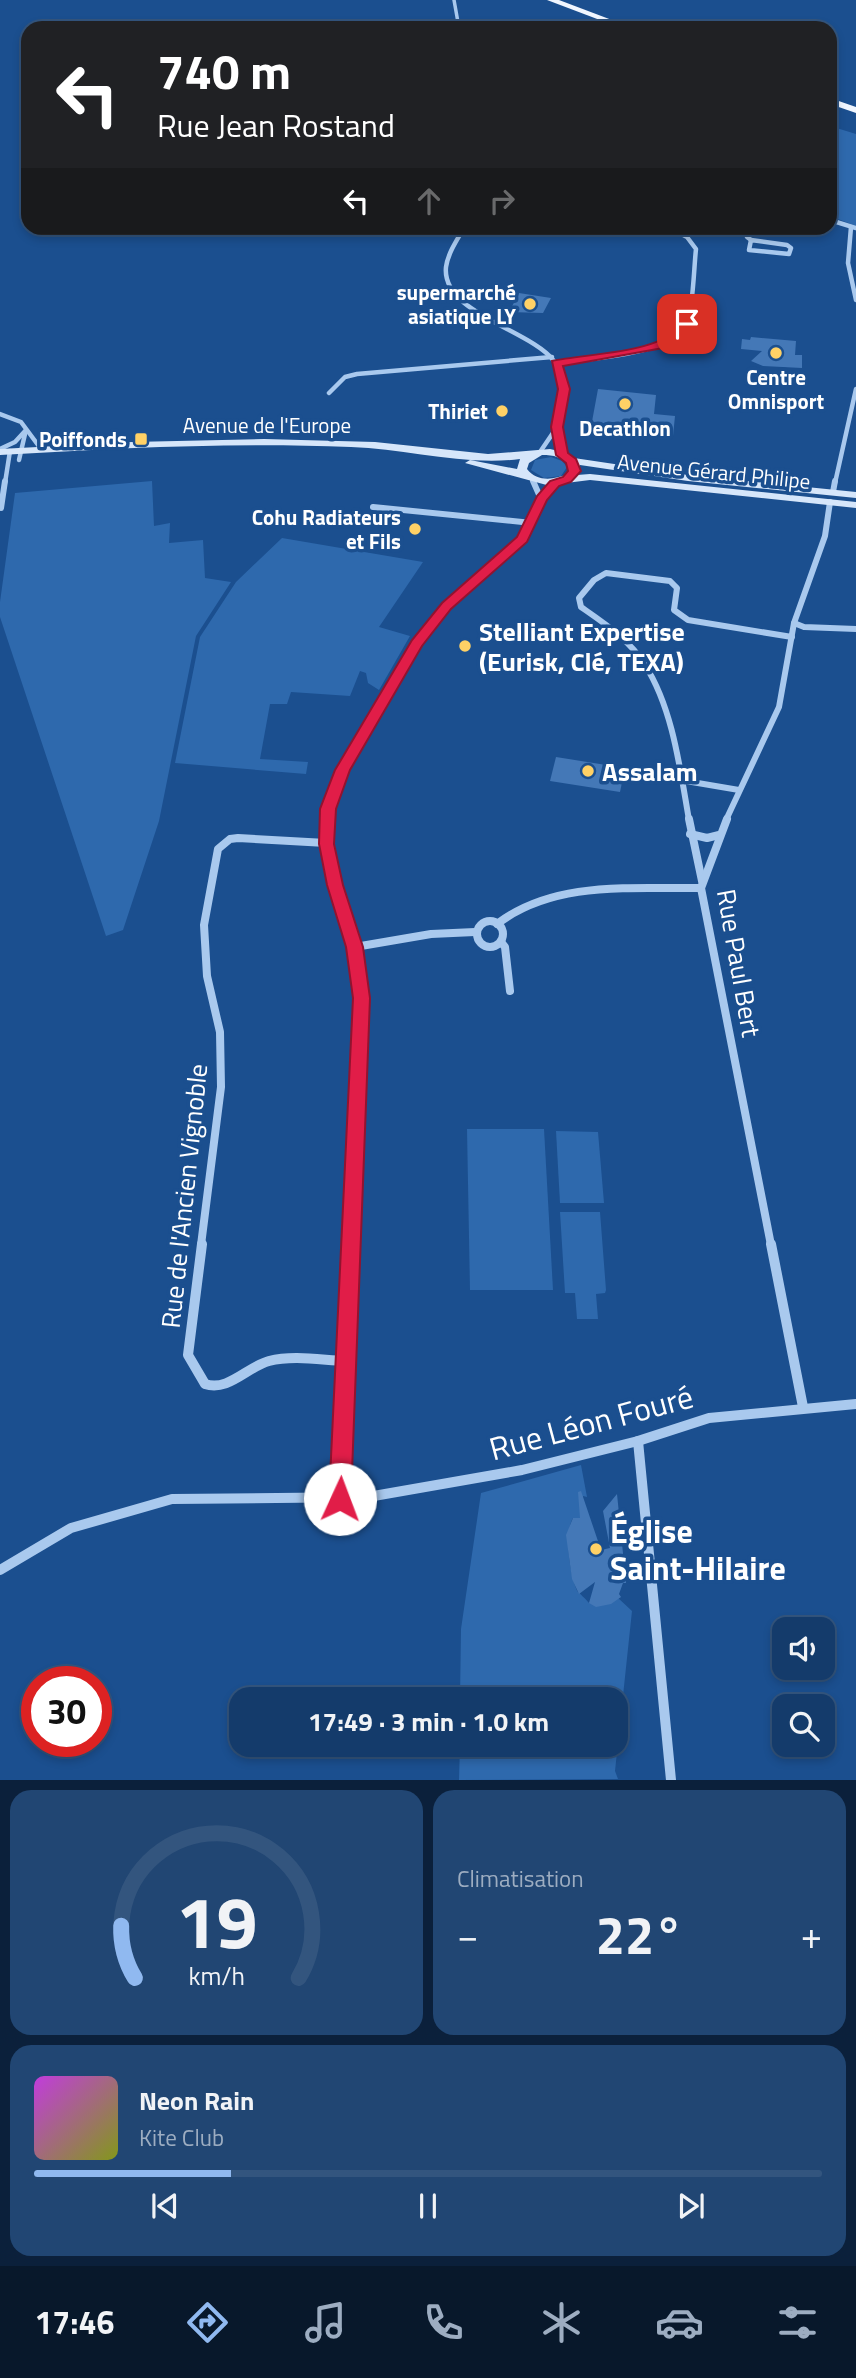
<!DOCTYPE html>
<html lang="fr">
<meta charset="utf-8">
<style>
:root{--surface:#143b6b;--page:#214673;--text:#f1f3f6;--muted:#9dadc1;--line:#33557e;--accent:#90b9f0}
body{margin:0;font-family:"Titillium Web",sans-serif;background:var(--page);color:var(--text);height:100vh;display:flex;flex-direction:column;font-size:26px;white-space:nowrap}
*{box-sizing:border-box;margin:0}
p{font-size:23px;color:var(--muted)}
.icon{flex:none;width:38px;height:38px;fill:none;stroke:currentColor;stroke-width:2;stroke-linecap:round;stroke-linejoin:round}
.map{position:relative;height:1780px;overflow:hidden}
.panel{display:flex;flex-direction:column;gap:10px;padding:10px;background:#0b203b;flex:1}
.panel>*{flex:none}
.hud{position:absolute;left:21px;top:21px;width:816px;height:214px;border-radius:21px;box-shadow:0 4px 10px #0003,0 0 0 2px var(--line);background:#202124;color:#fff;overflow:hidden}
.buttons{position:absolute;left:772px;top:1617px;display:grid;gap:14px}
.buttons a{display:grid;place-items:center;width:63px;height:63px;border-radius:14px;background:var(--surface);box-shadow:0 4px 10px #0003,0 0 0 2px var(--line);font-size:35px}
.speed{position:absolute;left:21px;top:1666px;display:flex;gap:14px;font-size:35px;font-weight:700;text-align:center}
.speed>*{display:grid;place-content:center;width:91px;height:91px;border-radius:50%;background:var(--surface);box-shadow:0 4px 10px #0003,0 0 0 2px var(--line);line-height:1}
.speed .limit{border:10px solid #d22;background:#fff;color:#111}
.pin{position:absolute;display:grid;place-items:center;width:60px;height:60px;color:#fff;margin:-30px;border-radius:14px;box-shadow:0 4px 10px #0006}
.me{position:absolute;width:77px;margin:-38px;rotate:2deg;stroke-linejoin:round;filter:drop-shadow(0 0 5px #0008)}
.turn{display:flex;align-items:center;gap:24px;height:147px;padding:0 21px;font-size:32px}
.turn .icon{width:91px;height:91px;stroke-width:2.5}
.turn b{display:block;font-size:49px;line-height:60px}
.lanes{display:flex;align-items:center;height:66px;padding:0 21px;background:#0003;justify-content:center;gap:35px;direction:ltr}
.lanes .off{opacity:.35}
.big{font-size:52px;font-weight:700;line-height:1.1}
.panel .tile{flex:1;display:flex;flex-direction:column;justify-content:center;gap:10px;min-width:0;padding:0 24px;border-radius:21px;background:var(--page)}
.panel .dial{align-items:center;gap:0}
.dial svg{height:182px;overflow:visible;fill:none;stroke:var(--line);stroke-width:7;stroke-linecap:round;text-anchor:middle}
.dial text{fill:var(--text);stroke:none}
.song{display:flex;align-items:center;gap:21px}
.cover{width:84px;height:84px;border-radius:10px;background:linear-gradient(135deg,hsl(290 70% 55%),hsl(70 70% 35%))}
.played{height:7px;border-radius:4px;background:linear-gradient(90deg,var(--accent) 25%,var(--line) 25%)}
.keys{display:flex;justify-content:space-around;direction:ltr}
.heat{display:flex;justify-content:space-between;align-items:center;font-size:38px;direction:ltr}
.panel .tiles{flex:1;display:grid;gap:10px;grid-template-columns:1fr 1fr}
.tile:last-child{grid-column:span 2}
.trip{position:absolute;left:229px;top:1687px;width:399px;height:70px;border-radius:21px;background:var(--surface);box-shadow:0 4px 10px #0003,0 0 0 2px var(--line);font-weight:700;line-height:70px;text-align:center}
.tab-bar{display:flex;height:112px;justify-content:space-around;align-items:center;background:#08182b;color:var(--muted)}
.tab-bar .icon{width:49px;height:49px}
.tab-bar .current{color:var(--accent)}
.tab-bar b{font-size:32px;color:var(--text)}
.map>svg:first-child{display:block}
.green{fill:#2e69ad}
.building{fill:#4478b7}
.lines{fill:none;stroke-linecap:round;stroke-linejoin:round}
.street-far4{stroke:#a9c9ee;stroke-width:3.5}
.street-far3{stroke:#a9c9ee;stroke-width:4.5}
.street-far2{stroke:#a9c9ee;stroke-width:6}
.street-far1{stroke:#a9c9ee;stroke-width:8}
.street{stroke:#a9c9ee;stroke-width:10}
.secondary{fill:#d6e6fa;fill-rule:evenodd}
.primary{fill:#f0f6ff;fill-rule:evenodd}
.route{fill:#e11d48;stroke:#92132f;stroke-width:2}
.poi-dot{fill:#ffd166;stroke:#1b4f8f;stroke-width:2.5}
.labels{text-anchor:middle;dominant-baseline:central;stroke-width:7;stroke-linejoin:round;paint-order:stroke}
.far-poi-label{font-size:21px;font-weight:bold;fill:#fff;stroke:#1b4f8f;text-anchor:end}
.far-street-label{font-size:21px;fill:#fff;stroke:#1b4f8f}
.poi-label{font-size:26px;font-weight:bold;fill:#fff;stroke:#1b4f8f;text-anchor:start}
.street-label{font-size:26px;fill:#fff;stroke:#1b4f8f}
.near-street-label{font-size:32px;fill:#fff;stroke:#1b4f8f}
.near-poi-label{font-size:32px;font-weight:bold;fill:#fff;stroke:#1b4f8f;text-anchor:start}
</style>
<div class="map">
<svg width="856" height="1780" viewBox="0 0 856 1780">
<rect width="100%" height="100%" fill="#1b4f8f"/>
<!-- green -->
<g class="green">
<polygon points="830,126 856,134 856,226 830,216"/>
<polygon points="551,457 562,461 567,467 561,476 544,478 531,470 535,460"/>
<polygon points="152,481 154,526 170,523 169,543 203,540 205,578 231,582 196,636 159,821 123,930 106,936 0,617 0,602 15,493"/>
<polygon points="282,538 423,562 379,627 410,636 379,690 368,683 366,673 360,671 350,696 291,692 287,704 270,704 260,759 308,762 306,774 175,763 200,637 236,582"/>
<polygon points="467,1129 544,1129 553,1290 470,1290"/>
<polygon points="556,1131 598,1132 604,1203 560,1203"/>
<polygon points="560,1212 600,1212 606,1290 605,1293 596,1294 598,1319 577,1319 575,1293 565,1293"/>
<path d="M581,1465L587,1497L583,1496V1518H573C563,1534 571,1581 578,1592C579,1593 586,1599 589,1603L617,1597L632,1611L615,1771L618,1779L459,1780L460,1745H616V1699H460L461,1629L481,1493Z"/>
</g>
<!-- building -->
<g class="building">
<polygon points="519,293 551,298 543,313 509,312"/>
<polygon points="751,337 796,341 795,355 802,355 802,368 763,366 751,361 762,351 741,349 742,339 750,340"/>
<polygon points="598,389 656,395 654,414 675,416 673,436 591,427"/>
<polygon points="556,757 625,768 620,792 550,781"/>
<polygon points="581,1491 601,1550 610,1548 603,1511 617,1494 626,1583 623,1583 619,1594 621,1597 611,1604 596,1607 589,1603 595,1582 579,1594 572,1579 566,1535 573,1518 580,1518 578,1492"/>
</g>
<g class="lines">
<!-- street-far4 -->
<polyline class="street-far4" points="454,0 459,28"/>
<!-- street-far3 -->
<g class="street-far3">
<polyline points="830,220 856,228"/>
<polyline points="851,227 848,263 856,300"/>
<path d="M464,228C457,240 448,253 446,267C441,313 531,330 554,361C570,382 555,405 557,429C558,437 561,446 562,455"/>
<polyline points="751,228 747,237 751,240"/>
<polygon points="751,240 787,245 791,248 789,254 749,250"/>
<path d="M556,363C586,359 673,355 687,324C693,310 694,266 696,249L687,237L670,228"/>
<polyline points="329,393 345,377 357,374 552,357"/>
<polyline points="0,414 21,422 41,449"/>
<polyline points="0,449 15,442 26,430"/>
<polyline points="540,452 557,427"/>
<polyline points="19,460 25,434"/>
<polyline points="533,480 534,483"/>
<polyline points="5,483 10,451"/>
<polyline points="835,483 856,389"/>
</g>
<!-- street-far2 -->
<g class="street-far2">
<polyline points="533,481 541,499"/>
<polyline points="833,492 835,481"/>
<polyline points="373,507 532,523"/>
<polyline points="1,508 5,481"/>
<polyline points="794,623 804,627 856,629"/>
<polyline points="680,780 739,790"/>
<path d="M327,820C330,775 413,642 446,607C468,582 502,565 522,539C535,522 539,501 554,484"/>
<path d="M689,820C680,769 673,709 645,665C630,640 604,623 581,607L579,598L594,580L606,573L670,581L677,588L674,610L688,620L792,637"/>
<polyline points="726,820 779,707 794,623 825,536 830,502"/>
</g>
<!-- street-far1 -->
<g class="street-far1">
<polyline points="327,819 326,843 335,885 355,947 362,998 351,1245"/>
<polyline points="689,819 702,881"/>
<polyline points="727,819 701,888 771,1245"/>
<polyline points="690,834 707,838 719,835"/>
<circle cx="490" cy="934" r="13"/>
<path d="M497,924C555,880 632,889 701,888"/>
<polyline points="501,942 505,947 510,991"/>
<polyline points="355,947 431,934 475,932"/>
<polyline points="201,1245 221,1087 220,1032 207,976 204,925 218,849 230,839 238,838 326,843"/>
</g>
<!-- street -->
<g class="street">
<path d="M202,1244L188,1355L205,1384C228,1392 247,1367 269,1361C293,1355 321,1360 345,1361"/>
<polyline points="771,1244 803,1407"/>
<polyline points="638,1441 671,1780"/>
<polyline points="340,1499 351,1244"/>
<polyline points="0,1570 71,1528 172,1499 368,1497 522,1470 638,1441 709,1418 856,1404"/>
</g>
<!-- secondary -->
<path class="secondary" d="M264,439L375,442L488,454L550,449L563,452L574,458L688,475L856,492V498L688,481L580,465L577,475L590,474L856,502V508L590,480L566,483L554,487L465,463L470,460L517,469L520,459C464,466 407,449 351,447C234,442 117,448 0,455V449L132,442ZM542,455C554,455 562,457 570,466L567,474C554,480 537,482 527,469L529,463Z"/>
<!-- primary -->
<g class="primary">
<polygon points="547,0 559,0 633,28 621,28"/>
<polygon points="830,98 856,107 856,113 830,104"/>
</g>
</g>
<!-- route -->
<path class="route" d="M684,322L693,324L685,337L663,348L563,366L570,389L563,427L568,453L576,459L581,471L571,482L559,486L547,500L527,542L451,609L422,646L350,770L336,809L334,844L343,885L363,947L370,998L351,1499L348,1507L340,1510L333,1507L329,1499L353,998L346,947L327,885L319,844L320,809L335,770L412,640L442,603L517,537L537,496L550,481L563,477L568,471L566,463L556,455L551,427L558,389L552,361C588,353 664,354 684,322Z"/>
<!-- markers -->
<g class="poi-dot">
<circle cx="530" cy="304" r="7"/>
<circle cx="776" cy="353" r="7"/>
<circle cx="625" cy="404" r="7"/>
<circle cx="502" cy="411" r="7"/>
<rect x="134" y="432" width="14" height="14" rx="3.5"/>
<circle cx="415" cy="529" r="7"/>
<circle cx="465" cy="646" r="7"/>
<circle cx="588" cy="771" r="7"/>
<circle cx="596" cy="1549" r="7"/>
</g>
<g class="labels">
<!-- far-poi labels -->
<g class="far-poi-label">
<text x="516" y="292">supermarché<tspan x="516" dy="24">asiatique LY</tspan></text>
<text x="776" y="377" text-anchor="middle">Centre<tspan x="776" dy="24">Omnisport</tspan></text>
<text x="488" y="411">Thiriet</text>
<text x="625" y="428" text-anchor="middle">Decathlon</text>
<text x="127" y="439">Poiffonds</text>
<text x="401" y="517">Cohu Radiateurs<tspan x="401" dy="24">et Fils</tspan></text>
</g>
<!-- far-street labels -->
<g class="far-street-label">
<text x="267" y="425">Avenue de l'Europe</text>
<text transform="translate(714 471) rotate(6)">Avenue Gérard Philipe</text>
</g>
<!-- poi labels -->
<g class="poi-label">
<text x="479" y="631">Stelliant Expertise<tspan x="479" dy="30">(Eurisk, Clé, TEXA)</tspan></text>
<text x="602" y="771">Assalam</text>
</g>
<!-- street labels -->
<g class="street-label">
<text transform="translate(739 963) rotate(80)">Rue Paul Bert</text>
<text transform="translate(184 1196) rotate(-84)">Rue de l'Ancien Vignoble</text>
</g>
<!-- near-street labels -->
<g class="near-street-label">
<text transform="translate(591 1422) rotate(-15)">Rue Léon Fouré</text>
</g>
<!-- near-poi labels -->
<g class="near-poi-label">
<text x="610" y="1531">Église<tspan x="610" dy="37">Saint-Hilaire</tspan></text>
</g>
</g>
</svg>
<div class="buttons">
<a><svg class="icon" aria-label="sound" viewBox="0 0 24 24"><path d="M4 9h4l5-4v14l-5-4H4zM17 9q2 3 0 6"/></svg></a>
<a><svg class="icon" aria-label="search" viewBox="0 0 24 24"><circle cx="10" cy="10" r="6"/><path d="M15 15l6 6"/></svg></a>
</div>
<div class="speed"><div class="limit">30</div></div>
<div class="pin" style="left:687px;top:324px;background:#d93025"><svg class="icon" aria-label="arrive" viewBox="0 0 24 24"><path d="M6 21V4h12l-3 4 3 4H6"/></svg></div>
<svg class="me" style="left:340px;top:1499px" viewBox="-20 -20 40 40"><circle r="19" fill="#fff"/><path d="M0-13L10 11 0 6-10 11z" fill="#e11d48"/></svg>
<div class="trip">17:49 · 3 min · 1.0 km</div>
<div class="hud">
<div class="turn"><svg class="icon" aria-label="left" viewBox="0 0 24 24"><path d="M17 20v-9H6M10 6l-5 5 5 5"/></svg><div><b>740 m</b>Rue Jean Rostand</div></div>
<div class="lanes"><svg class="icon" aria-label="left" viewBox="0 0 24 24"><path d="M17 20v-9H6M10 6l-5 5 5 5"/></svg><svg class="icon off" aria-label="ahead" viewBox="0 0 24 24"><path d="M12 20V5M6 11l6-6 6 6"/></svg><svg class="icon off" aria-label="right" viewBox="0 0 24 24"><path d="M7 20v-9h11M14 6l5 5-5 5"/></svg></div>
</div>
</div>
<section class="panel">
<div class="tiles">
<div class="tile dial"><svg viewBox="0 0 100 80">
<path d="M14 69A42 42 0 1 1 86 69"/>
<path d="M14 69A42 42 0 0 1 8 46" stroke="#90b9f0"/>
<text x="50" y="56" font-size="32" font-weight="700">19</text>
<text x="50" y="72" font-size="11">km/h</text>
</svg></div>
<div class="tile"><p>Climatisation</p>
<div class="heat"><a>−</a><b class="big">22°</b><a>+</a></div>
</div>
<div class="tile">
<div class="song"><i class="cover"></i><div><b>Neon Rain</b><p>Kite Club</p></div></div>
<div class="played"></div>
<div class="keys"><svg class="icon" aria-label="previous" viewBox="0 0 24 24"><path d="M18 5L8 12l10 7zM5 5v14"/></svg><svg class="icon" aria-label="pause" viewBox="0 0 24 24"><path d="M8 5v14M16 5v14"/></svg><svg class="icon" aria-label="next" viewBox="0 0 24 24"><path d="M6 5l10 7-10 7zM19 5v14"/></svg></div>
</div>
</div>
</section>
<nav class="tab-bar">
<b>17:46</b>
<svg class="icon current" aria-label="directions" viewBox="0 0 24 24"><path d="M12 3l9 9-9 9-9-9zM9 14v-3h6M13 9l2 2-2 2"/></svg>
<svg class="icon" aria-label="music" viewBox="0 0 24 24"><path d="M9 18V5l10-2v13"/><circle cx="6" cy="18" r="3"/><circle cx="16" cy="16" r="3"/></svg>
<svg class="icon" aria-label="phone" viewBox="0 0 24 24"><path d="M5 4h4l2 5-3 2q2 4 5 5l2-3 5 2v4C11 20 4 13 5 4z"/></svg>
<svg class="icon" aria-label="climate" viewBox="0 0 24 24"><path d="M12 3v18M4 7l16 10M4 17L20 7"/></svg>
<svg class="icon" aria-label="car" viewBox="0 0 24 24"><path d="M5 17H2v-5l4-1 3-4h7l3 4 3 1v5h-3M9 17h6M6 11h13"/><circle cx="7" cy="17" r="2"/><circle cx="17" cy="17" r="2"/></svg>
<svg class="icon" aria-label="filters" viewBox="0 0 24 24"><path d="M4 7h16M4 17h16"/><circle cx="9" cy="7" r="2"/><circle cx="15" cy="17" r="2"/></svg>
</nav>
